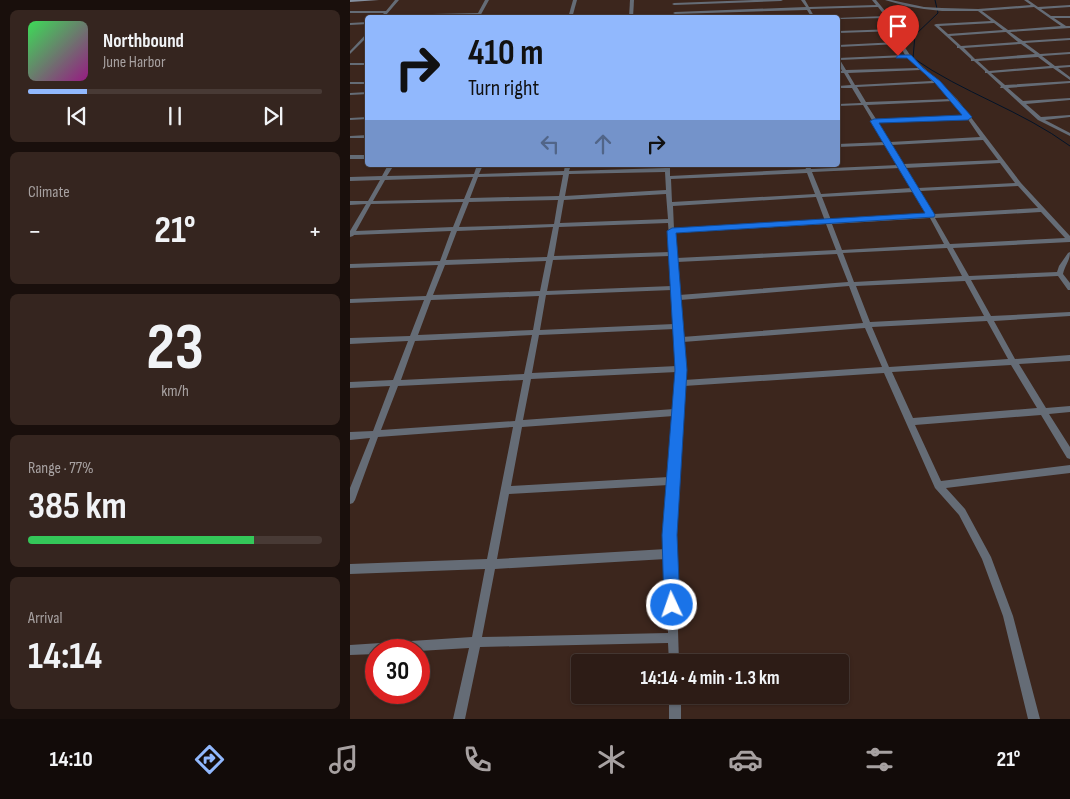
<!DOCTYPE html>
<meta charset="utf-8">
<style>
:root{--surface:#2d1c16;--page:#35251f;--text:#f1f3f6;--muted:#a7a1a1;--line:#483a35;--accent:#91b8fd}
body{margin:0;font-family:"Sofia Sans Condensed",sans-serif;background:var(--page);color:var(--text);height:100vh;display:flex;flex-direction:column;font-size:19px;white-space:nowrap}
*{box-sizing:border-box;margin:0}
p{font-size:16px;color:var(--muted)}
.icon{flex:none;width:28px;height:28px;fill:none;stroke:currentColor;stroke-width:2;stroke-linecap:round;stroke-linejoin:round}
.map{position:relative;flex:1;overflow:hidden}
.details{display:flex;flex-direction:column;gap:10px;padding:10px;background:#190f0c;width:350px}
.details>*{flex:none}
.guide{position:absolute;left:15px;top:15px;width:475px;height:152px;border-radius:5px;box-shadow:0 1px 4px #0004,0 0 0 1px var(--line);background:#91b8fd;color:#111;overflow:hidden}
.speed{position:absolute;left:15px;top:639px;display:flex;gap:10px;font-size:25px;font-weight:700;text-align:center}
.speed>*{display:grid;place-content:center;width:65px;height:65px;border-radius:50%;background:var(--surface);box-shadow:0 1px 4px #0004,0 0 0 1px var(--line);line-height:1}
.speed .limit{border:8px solid #d22;background:#fff;color:#111}
.pin{position:absolute;display:grid;place-items:center;width:42px;height:42px;color:#fff;margin:-51px -21px;border-radius:50% 50% 50% 0;rotate:-45deg;box-shadow:0 0 5px #0007}
.pin .icon{rotate:45deg}
.me{position:absolute;width:55px;margin:-28px;rotate:357deg;stroke-linejoin:round;filter:drop-shadow(0 0 4px #0008)}
.turn{display:flex;align-items:center;gap:18px;height:105px;padding:0 20px;font-size:22px}
.turn .icon{width:65px;height:65px;stroke-width:2.5}
.turn b{display:block;font-size:35px;line-height:42px}
.lanes{display:flex;align-items:center;height:48px;padding:0 20px;background:#0003;justify-content:center;gap:25px;direction:ltr}
.lanes .off{opacity:.35}
.big{font-size:38px;font-weight:700;line-height:1.1}
.details .tile{flex:1;display:flex;flex-direction:column;justify-content:center;gap:8px;min-width:0;padding:0 18px;border-radius:8px;background:var(--page)}
.details .dial{align-items:center;gap:0}
.dial b{font-size:65px;line-height:1}
.song{display:flex;align-items:center;gap:15px}
.cover{width:60px;height:60px;border-radius:8px;background:linear-gradient(135deg,hsl(130 70% 55%),hsl(310 70% 35%))}
.played{height:5px;border-radius:2px;background:linear-gradient(90deg,var(--accent) 20%,var(--line) 20%)}
.keys{display:flex;justify-content:space-around;direction:ltr}
.heat{display:flex;justify-content:space-between;align-items:center;font-size:28px;direction:ltr}
.charge{height:8px;border-radius:4px;background:linear-gradient(90deg,#34c759 77%,var(--line) 0)}
.trip{position:absolute;left:221px;top:654px;width:278px;height:50px;border-radius:5px;background:var(--surface);box-shadow:0 1px 4px #0004,0 0 0 1px var(--line);font-weight:700;line-height:50px;text-align:center}
.tabs{display:flex;height:80px;justify-content:space-around;align-items:center;background:#120b09;color:var(--muted)}
.tabs .icon{width:35px;height:35px}
.tabs .on{color:var(--accent)}
.tabs b{font-size:22px;color:var(--text)}
main{display:flex;flex:1;min-height:0}
.map>svg:first-child{display:block}
.lines{fill:none;stroke-linecap:round;stroke-linejoin:round}
.stream{stroke:#021328;stroke-width:1}
.street{fill:#656c76;fill-rule:evenodd}
.secondary{fill:#85909f;fill-rule:evenodd}
.route{fill:#1a73e8;stroke:#114b97}
</style>
<main>
<section class="details">
<div class="tile">
<div class="song"><i class="cover"></i><div><b>Northbound</b><p>June Harbor</p></div></div>
<div class="played"></div>
<div class="keys"><svg class="icon" aria-label="previous" viewBox="0 0 24 24"><path d="M18 5L8 12l10 7zM5 5v14"/></svg><svg class="icon" aria-label="pause" viewBox="0 0 24 24"><path d="M8 5v14M16 5v14"/></svg><svg class="icon" aria-label="next" viewBox="0 0 24 24"><path d="M6 5l10 7-10 7zM19 5v14"/></svg></div>
</div>
<div class="tile"><p>Climate</p>
<div class="heat"><a>−</a><b class="big">21°</b><a>+</a></div>
</div>
<div class="tile dial"><b>23</b><p>km/h</p></div>
<div class="tile"><p>Range · 77%</p><b class="big">385 km</b><div class="charge"></div></div>
<div class="tile"><p>Arrival</p><b class="big">14:14</b></div>
</section>
<div class="map">
<svg width="720" height="719" viewBox="0 0 720 719">
<rect width="100%" height="100%" fill="#3c261d"/>
<g class="lines">
<!-- stream -->
<path class="stream" d="M585,0L588,13L565,35L563,58C613,93 671,110 720,146"/>
<!-- street -->
<g class="street">
<polygon points="45,0 49,0 36,15 128,13 135,0 139,0 129,18 125,18 127,15 33,17 31,16 34,13 0,13 0,11 36,11"/>
<polygon points="223,0 227,0 222,18 218,18"/>
<polygon points="280,0 284,0 283,18 279,18"/>
<polygon points="404,0 433,0 431,1 324,5 322,4 324,3"/>
<path d="M451,0H455L459,7L526,5L522,0H526L551,30L552,43L560,55L607,99L671,183L720,236V242L603,248L619,276L707,272L709,266L718,253L720,252C720,261 715,265 713,274L720,283V290H718L708,276L621,280L641,316L720,312V316L644,321L665,359L720,355V361L669,364L696,408L720,406V412L699,414L720,447V459L717,458L691,415L565,425L591,481L720,465V473L596,488L615,509L641,557L663,616L690,719H678L653,616L632,559L609,515L585,488L534,373L334,386L325,535L329,662H319L318,643L130,647L115,719H103L119,648L69,651V650H26V654L0,655V645L122,637L135,569L0,574V564L137,559L163,427L28,437L5,500L3,503L0,504V488L20,438L0,440V432L23,431L40,386L0,388V382L43,380L58,341L0,344V338L60,336L74,300L0,303V299L76,296L88,265L0,268V264L90,261L101,231L4,235L3,236L0,237V231L16,204L0,205V201H18L30,180L0,181V177L32,176L38,165H44L37,176L124,174L127,165H133L129,174L214,171L215,165H221L219,171L315,168L314,165H320V176L456,169L454,165H460L461,169L548,165L536,145L488,147V144L535,142L513,105L488,106V104L511,103L502,88H488V86L501,85L494,73H488V71H492L488,63V58L555,55L549,44L488,47V45L548,42L547,31L488,33V31L546,29L537,18L488,19L487,18L535,16L528,7L460,9L465,18H462L457,10L325,14L323,13L325,12L456,7ZM557,57L568,68L496,70L490,60ZM571,70L582,81L505,85L498,73ZM585,83L601,99L516,102L507,87ZM604,101L615,116L526,119L517,105ZM617,118L630,137L540,142L528,122ZM633,140L648,160L553,164L541,145ZM650,163L665,183L568,188L555,168ZM550,168L562,188L471,194L462,172ZM315,172L316,190L215,196L219,174ZM457,173L465,194L322,202L321,179ZM213,175L209,196L120,198L128,177ZM123,177L114,199L23,201L35,180ZM668,186L688,208L584,214L570,191ZM564,192L578,215L481,220L472,197ZM316,194L318,219L210,223L214,200ZM466,197L475,221L324,229L323,206ZM208,200L204,224L109,227L119,202ZM113,202L103,227L6,231L21,204ZM691,212L715,238L600,244L585,218ZM580,218L594,244L492,250L482,224ZM318,223L320,252L204,256L209,227ZM476,224L486,250L327,258L325,233ZM203,227L197,257L96,260L107,231ZM597,248L612,276L504,282L493,253ZM487,254L498,282L329,295L327,262ZM320,256L322,286L197,291L203,260ZM196,261L190,291L83,295L95,265ZM615,281L634,316L520,322L506,286ZM499,286L513,323L332,337L330,300ZM322,290L324,324L190,330L196,295ZM189,296L183,330L68,335L81,300ZM637,321L658,359L539,367L522,327ZM515,328L532,367L334,380L335,369L333,342ZM325,329L327,366L182,373L189,335ZM182,335L174,374L51,380L65,341ZM661,365L687,408L563,418L542,372ZM327,372L324,409L173,420L181,379ZM173,380L165,421L31,430L48,386ZM324,416L319,477L161,486L172,427ZM319,485L315,535L316,549L147,559L159,494ZM316,559L318,633L132,637L145,569Z"/>
<path d="M535,0H541L574,7L592,8L628,9L681,5L674,0H678L688,7L720,5V7L691,9L701,16H720V18H704L716,26H720V28L660,32L673,41L720,38V40L675,43L690,54L720,52V54L692,56L705,66L720,65V67L708,68L720,77V80L703,68L641,73L655,85L720,81V83L658,88L673,101L720,98V100L676,104L691,117L720,115V117L695,120L720,133V136L688,120L653,88H650L651,86L637,73H635V71L624,61H621V59L609,48H607V46L584,25L586,24L641,21L628,11H592L574,9L556,6ZM684,7L711,26L658,30L632,11ZM644,23L653,30L598,34L589,26ZM656,32L668,42L611,46L600,36ZM671,44L685,54L625,59L614,48ZM688,57L700,66L639,71L628,61Z"/>
<polygon points="18,22 18,24 0,25 0,23"/>
<polygon points="18,32 18,36 0,54 0,51"/>
<rect x="0" y="63" width="18" height="2"/>
<rect x="0" y="82" width="18" height="2"/>
<polygon points="18,92 18,94 0,95 0,93"/>
<polygon points="18,117 18,119 0,120 0,118"/>
<polygon points="18,135 18,138 0,138 0,136"/>
<rect x="0" y="155" width="18" height="4"/>
<rect x="319" y="695" width="12" height="24"/>
</g>
<!-- secondary -->
<polygon class="secondary" points="0,0 29,0 0,2"/>
</g>
<!-- route -->
<polygon class="route" points="548,55 561,55 573,68 590,81 622,117 618,120 529,123 585,215 584,217 326,233 337,370 327,535 330,605 327,610 322,612 316,610 314,605 312,535 325,370 317,231 322,228 575,213 520,121 524,119 612,115 585,83 557,58 546,58"/>
</svg>
<div class="speed"><div class="limit">30</div></div>
<div class="pin" style="left:548px;top:56px;background:#d93025"><svg class="icon" aria-label="arrive" viewBox="0 0 24 24"><path d="M6 21V4h12l-3 4 3 4H6"/></svg></div>
<svg class="me" style="left:322px;top:605px" viewBox="-20 -20 40 40"><circle r="17" fill="#1a73e8" stroke="#fff" stroke-width="3"/><path d="M0-11L8 9 0 5-8 9z" fill="#fff"/></svg>
<div class="trip">14:14 · 4 min · 1.3 km</div>
<div class="guide">
<div class="turn"><svg class="icon" aria-label="right" viewBox="0 0 24 24"><path d="M7 20v-9h11M14 6l5 5-5 5"/></svg><div><b>410 m</b>Turn right</div></div>
<div class="lanes"><svg class="icon off" aria-label="left" viewBox="0 0 24 24"><path d="M17 20v-9H6M10 6l-5 5 5 5"/></svg><svg class="icon off" aria-label="ahead" viewBox="0 0 24 24"><path d="M12 20V5M6 11l6-6 6 6"/></svg><svg class="icon" aria-label="right" viewBox="0 0 24 24"><path d="M7 20v-9h11M14 6l5 5-5 5"/></svg></div>
</div>
</div>
</main>
<nav class="tabs">
<b>14:10</b>
<svg class="icon on" aria-label="directions" viewBox="0 0 24 24"><path d="M12 3l9 9-9 9-9-9zM9 14v-3h6M13 9l2 2-2 2"/></svg>
<svg class="icon" aria-label="music" viewBox="0 0 24 24"><path d="M9 18V5l10-2v13"/><circle cx="6" cy="18" r="3"/><circle cx="16" cy="16" r="3"/></svg>
<svg class="icon" aria-label="phone" viewBox="0 0 24 24"><path d="M5 4h4l2 5-3 2q2 4 5 5l2-3 5 2v4C11 20 4 13 5 4z"/></svg>
<svg class="icon" aria-label="climate" viewBox="0 0 24 24"><path d="M12 3v18M4 7l16 10M4 17L20 7"/></svg>
<svg class="icon" aria-label="car" viewBox="0 0 24 24"><path d="M5 17H2v-5l4-1 3-4h7l3 4 3 1v5h-3M9 17h6M6 11h13"/><circle cx="7" cy="17" r="2"/><circle cx="17" cy="17" r="2"/></svg>
<svg class="icon" aria-label="filters" viewBox="0 0 24 24"><path d="M4 7h16M4 17h16"/><circle cx="9" cy="7" r="2"/><circle cx="15" cy="17" r="2"/></svg>
<b>21°</b>
</nav>
